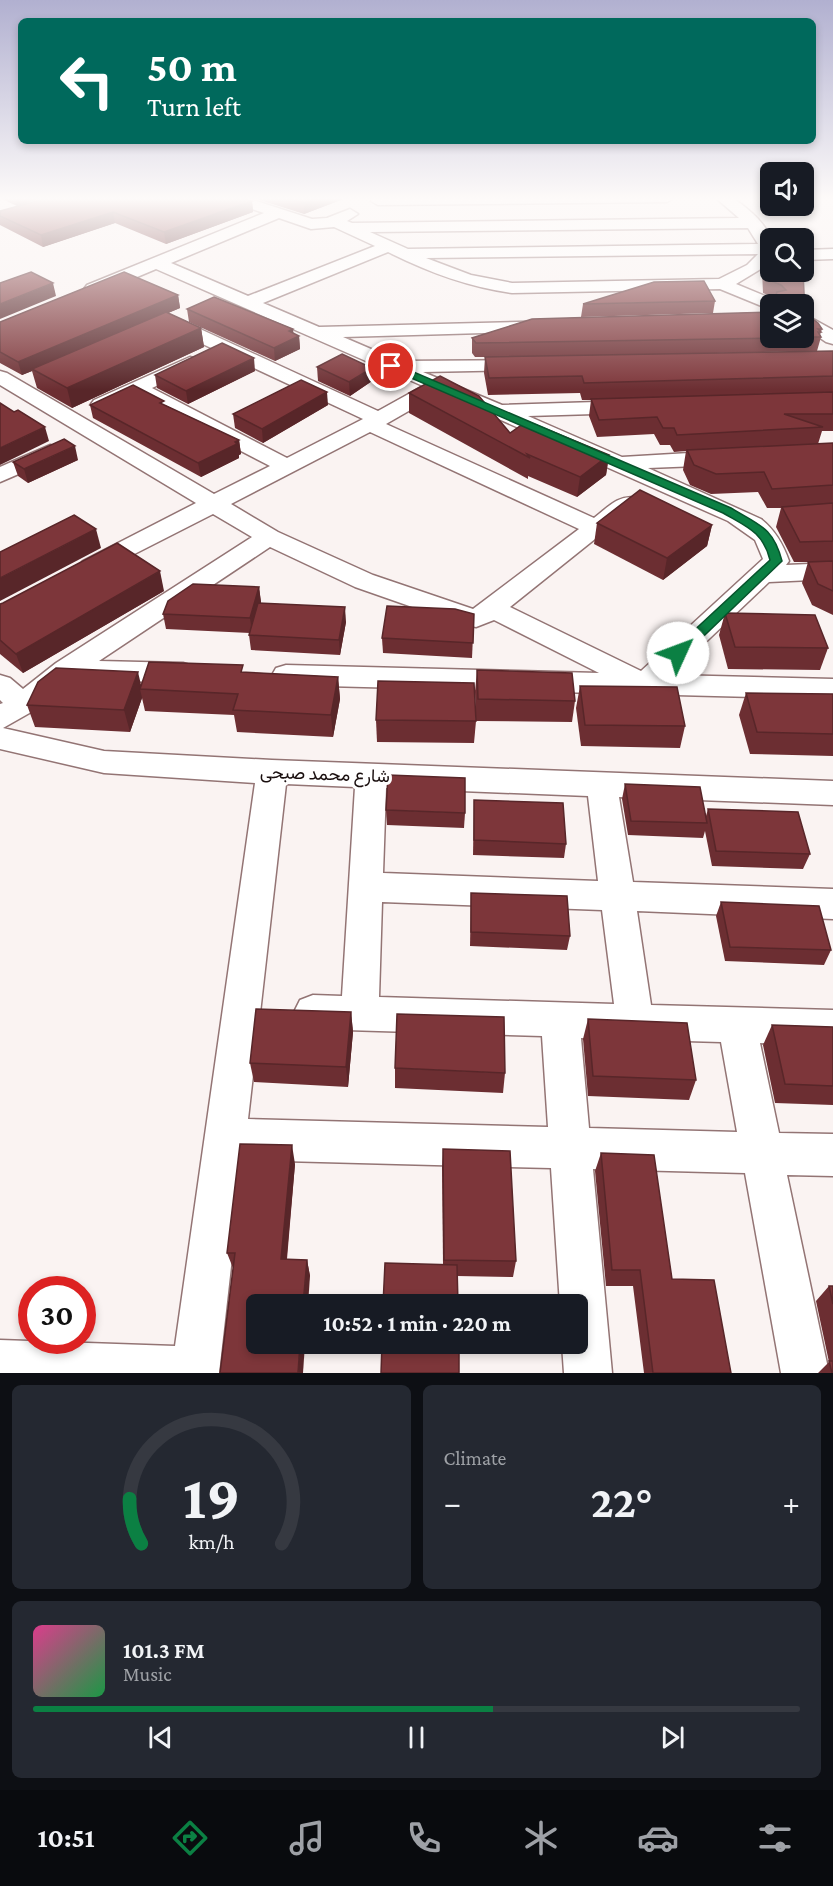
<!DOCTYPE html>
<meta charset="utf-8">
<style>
:root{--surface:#171b24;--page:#242831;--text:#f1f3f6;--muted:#9ea1a6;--line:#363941;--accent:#0b8043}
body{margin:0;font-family:"Crimson Pro",Vazirmatn,serif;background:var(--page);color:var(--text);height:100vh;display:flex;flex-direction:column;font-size:22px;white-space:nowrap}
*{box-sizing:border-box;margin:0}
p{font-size:20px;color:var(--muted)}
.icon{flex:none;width:33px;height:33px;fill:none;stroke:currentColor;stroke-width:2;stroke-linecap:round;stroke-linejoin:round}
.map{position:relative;height:1373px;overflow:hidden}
.sheet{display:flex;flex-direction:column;gap:12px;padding:12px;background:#0d0f14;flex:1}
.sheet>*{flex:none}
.hud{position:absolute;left:18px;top:18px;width:798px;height:126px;border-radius:9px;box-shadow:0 3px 9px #0003;background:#00695c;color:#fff;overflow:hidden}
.controls{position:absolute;left:760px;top:162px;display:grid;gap:12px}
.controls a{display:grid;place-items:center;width:54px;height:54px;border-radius:9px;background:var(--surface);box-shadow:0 3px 9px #0003;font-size:30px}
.speed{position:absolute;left:18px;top:1276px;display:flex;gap:12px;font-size:30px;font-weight:700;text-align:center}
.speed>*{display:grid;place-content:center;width:78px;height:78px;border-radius:50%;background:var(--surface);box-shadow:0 3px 9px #0003;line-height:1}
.speed .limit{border:9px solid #d22;background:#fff;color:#111}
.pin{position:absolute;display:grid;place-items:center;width:51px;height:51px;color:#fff;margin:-26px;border:3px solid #fff;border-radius:50%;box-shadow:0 2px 6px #0007}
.me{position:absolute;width:66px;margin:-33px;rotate:47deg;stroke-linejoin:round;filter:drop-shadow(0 0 4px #0008)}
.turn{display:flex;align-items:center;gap:21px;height:126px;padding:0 30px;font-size:27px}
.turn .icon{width:78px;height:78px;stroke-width:2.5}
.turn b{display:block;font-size:42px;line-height:51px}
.big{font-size:45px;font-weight:700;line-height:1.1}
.sheet .card{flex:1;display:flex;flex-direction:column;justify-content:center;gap:9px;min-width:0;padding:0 21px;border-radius:9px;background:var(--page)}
.sheet .dial{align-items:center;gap:0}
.dial svg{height:156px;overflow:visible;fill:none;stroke:var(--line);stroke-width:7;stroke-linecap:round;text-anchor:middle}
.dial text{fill:var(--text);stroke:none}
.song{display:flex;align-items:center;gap:18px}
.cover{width:72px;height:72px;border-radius:9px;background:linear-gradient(135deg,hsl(330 70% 55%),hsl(140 70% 35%))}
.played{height:6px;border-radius:3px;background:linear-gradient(90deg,var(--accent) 60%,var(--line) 60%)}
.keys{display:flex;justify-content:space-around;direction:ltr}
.heat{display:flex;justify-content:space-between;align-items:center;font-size:33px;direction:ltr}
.sheet .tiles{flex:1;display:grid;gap:12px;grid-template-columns:1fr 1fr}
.card:last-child{grid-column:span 2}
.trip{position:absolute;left:246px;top:1294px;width:342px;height:60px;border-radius:9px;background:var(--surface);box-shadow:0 3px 9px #0003;font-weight:700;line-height:60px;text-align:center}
.dock{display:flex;height:96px;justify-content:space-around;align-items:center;background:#090b0e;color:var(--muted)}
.dock .icon{width:42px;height:42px}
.dock .current{color:var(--accent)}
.dock b{font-size:27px;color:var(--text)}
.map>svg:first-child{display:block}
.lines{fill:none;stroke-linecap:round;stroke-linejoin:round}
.minor-casing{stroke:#937474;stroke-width:3}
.minor{fill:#fff;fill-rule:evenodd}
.wall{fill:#6c2e32}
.shaded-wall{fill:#582629}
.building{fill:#7d363a;stroke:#582629;stroke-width:1.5}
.route{fill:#0b8043;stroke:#07532c;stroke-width:1.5}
.labels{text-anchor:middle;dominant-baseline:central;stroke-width:6;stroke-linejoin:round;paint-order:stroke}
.street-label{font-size:18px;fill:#190e0e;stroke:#fff}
</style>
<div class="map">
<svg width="833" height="1373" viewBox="0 0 833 1373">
<rect width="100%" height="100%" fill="#faf3f2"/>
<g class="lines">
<defs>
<g id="minor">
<path d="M226,198H247L312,219L327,218L350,209L358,214L347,221L352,223L739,218L716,198H733C754,213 782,235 769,264L736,284L777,301L780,304H771V310L720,289L512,293C468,287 428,272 388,252L263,303L319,327L557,321L559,325L557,329L550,331L343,337L399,361L531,360L534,364L531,368L524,370L423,372L502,405L628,401L635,403L638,407L635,411L628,413L528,416L622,457L723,451L731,453L734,458L731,463L723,465L648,468L761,519C775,530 783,544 789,561L786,565L833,563V579L769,582L671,675L833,679V699L286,685L276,682L272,675L276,668L286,665L599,673L494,620L476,627L458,623L355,587L270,547L99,661L183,663L193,666L197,673L193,680L183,683L73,679L33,711L3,728L104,751L272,760L833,781V805L619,797L633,882L833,889V919L637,911L651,1005L833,1010V1046L760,1043L779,1133L833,1134V1176L787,1175L829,1373H781L745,1173L593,1169L612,1373H564L562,1344H578V1305H560L551,1168L243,1160L219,1373H0V1340L175,1346L255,783L104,773L0,749V704L3,703L0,700V675L10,678L23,689L56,663L252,537L213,514L101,571L92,574L83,571L79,566L83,561L196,503L0,385V371L7,373L214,494L270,466L135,396L108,408L101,410L94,408L91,404L94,400L190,357L197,359L200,363L197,367L152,388L287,458L363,419L162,325L159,321L162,317H174L378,411L423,386L156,269L99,293H87L84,289L87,285L264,213L228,201ZM279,218L311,229L334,227L375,246L248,296L171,263ZM748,228L758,244L408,249L370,232ZM758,254L747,265L719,279L512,283L471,275L426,258ZM440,393L728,521L755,540L763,559L641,671L510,607L640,503L636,498C619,494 607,508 594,518L386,424ZM370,432L579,529L473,609L373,575L278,532L231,504ZM286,784L355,787L342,996L313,995L300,1000L294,1012L300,1024L313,1029L542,1036L548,1127L248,1119ZM386,788L588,796L598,881L383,873ZM382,902L602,910L614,1004L379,997ZM581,1038L721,1042L737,1132L589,1128Z"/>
<polygon points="373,198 674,198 667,202 378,205 371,201"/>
<polygon points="833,249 833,259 804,260 804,250"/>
<polygon points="804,314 833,330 833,344 826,342 804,327"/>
<polygon points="50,445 58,447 61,452 58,457 0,482 0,467"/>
</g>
</defs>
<!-- minor casing -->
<use href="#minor" class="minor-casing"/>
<!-- minor -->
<use href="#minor" class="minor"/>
</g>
<!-- wall -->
<g class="wall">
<polygon points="0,198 42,198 17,206"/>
<polygon points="253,198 346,198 304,214"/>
<polygon points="252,201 253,212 166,244 115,223 43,247 0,225 0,211"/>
<polygon points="771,253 771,272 803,272 805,313 818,323 822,329 820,335 821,337 817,351 667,354 833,351 833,431 822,431 818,444 833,443 833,615 812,605 802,583 808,562 818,562 794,562 776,527 781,508 767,508 758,492 711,494 690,485 683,470 686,451 674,452 670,445 660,445 654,434 597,437 589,416 591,400 582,400 580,393 488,395 484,373 485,357 475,357 472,353 472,338 532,319 771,312 771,338 804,338 804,304 773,304 775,298 763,293 762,271 765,257"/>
<polygon points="178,295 180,308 168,313 201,328 204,347 72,408 37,388 32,371 22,375 0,363 0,322"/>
<polygon points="715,301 713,313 581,317 583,304"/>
<polygon points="187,309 293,333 299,336 300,349 275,361 189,322"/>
<polygon points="317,367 372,381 350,396 318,381"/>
<polygon points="255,371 188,404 157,388 155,375"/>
<polygon points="409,393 510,433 609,455 606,475 577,497 528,476 528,479 409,413"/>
<polygon points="90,405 165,405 239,440 241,454 239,455 239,458 201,477 93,418"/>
<polygon points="328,405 263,443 235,428 233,414"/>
<polygon points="78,460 28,483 18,476 13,462"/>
<polygon points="597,523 712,525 707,546 663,580 594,544"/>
<polygon points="259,587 261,603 346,622 340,655 251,650 249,635 250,633 166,629 163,614"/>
<polygon points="164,591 23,673 0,654 0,604"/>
<polygon points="725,613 828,648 820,670 728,669 719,635"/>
<polygon points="474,614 472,658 383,653 382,638"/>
<polygon points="477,670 575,701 572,722 476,721 475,692"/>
<polygon points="244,672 338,677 340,699 333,737 237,732 234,715 145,711 142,698 130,732 35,727 27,705 141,685"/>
<polygon points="580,686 685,726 680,748 581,746 576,708"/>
<polygon points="746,693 833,694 833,756 750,754 739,715"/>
<polygon points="376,720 476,721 474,743 377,742"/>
<polygon points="625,784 706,816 708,809 810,854 803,869 712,866 705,831 703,838 628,835 622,799"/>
<polygon points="474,800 566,844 564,858 473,855"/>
<polygon points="386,810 465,813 464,828 387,825"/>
<polygon points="471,893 570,936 567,950 470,946"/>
<polygon points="721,902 831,950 824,965 725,961 716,916"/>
<polygon points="351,1012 353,1032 348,1087 254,1082 250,1063"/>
<polygon points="588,1019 696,1080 689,1100 588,1096 583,1039"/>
<polygon points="772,1025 833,1027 833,1105 775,1103 763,1045"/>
<polygon points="395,1068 505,1073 503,1093 395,1088"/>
<polygon points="443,1149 516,1261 513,1277 457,1276 443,1264 442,1167"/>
<polygon points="601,1153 672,1279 731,1373 644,1373 633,1286 606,1286 595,1171"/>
<polygon points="295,1164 287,1259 307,1260 310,1276 233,1268 227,1253"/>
<polygon points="829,1286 833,1286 833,1373 818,1373 829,1362 816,1301"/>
</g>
<!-- shaded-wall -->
<g class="shaded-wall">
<polygon points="15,198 42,198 17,206"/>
<polygon points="317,198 346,198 304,214 304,203"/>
<polygon points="252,201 253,212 166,244 164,232"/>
<polygon points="113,212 115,223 43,247 41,235"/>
<polygon points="53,283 56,296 0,319 0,304"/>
<polygon points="178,295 180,308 34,370 32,369 32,371 22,375 18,362"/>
<polygon points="201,328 204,347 72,408 67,388"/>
<polygon points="293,329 294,338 299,336 300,349 275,361 274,348 289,331"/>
<polygon points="254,358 255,371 188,404 186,391"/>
<polygon points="372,368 372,381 350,396 349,382"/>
<polygon points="327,392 328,405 263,443 262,429"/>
<polygon points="45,427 49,441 0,465 0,448"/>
<polygon points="239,440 241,454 239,455 239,458 201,477 198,463"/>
<polygon points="75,446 78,460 28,483 24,469"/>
<polygon points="609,455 606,475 577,497 580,477"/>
<polygon points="712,525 707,546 663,580 667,558"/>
<polygon points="96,529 101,548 0,601 0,578"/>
<polygon points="160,571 164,591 23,673 16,654"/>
<polygon points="259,587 261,602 252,633 250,618"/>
<polygon points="345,607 346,622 340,655 339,640"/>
<polygon points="138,672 142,689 140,689 142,698 130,732 124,710"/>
<polygon points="338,677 340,699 333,737 331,715"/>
<polygon points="351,1012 353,1032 348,1087 346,1067"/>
<polygon points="292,1145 295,1164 285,1276 281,1259"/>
<polygon points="307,1260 310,1276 308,1305 303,1305"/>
<polygon points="300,1344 305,1344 303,1373 298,1373"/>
</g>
<!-- building -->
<g class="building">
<polygon points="47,198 243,198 252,201 164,232 113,212 41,235 0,216 0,211"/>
<polygon points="287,198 317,198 304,203"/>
<polygon points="771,253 771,272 803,272 805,313 818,323 822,329 818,329 821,332 818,332 821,337 804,337 804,304 776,304 775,298 777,292 786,290 781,285 766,279 765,257"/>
<polygon points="31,272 53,283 0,304 0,283"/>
<polygon points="124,272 178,295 18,362 0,352 0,322"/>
<polygon points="704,281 715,301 583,304 654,282"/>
<polygon points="214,297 293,329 289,331 299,336 274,348 187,309"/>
<polygon points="166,312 201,328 67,388 32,369"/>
<polygon points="771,312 771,338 780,338 476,343 472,338 532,319"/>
<polygon points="222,343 254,358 186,391 155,375"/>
<polygon points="833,351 833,376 584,383 582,376 489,378 485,357"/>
<polygon points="342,354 372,368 349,382 317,367"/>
<polygon points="440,376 479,396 510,433 527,421 609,455 580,477 527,454 530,458 409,393"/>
<polygon points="301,380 327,392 262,429 233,414"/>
<polygon points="133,385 164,401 160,403 239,440 235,442 237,444 198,463 90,405"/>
<polygon points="833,392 833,414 784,414 823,427 677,435 674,428 663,428 657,417 599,420 591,399"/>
<polygon points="0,403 14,412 18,410 45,427 0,448"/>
<polygon points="64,439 75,446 24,469 13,462"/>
<polygon points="833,443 833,485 772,489 764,472 716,474 694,465 687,450"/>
<polygon points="640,490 712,525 667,558 597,523"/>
<polygon points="833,503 833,541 800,542 782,507"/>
<polygon points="74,515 96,529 0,578 0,552"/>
<polygon points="117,543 160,571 16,654 0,640 0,604 3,603"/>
<polygon points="833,561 833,591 818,584 808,562"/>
<polygon points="193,584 259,587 250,618 163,614 168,601"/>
<polygon points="258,603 345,607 339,640 249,635"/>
<polygon points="387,606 455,609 474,614 473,643 382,638"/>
<polygon points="725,613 815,615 828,648 735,647"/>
<polygon points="149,662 243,665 241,672 338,677 331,715 233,710 238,694 140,689"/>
<polygon points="56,668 138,672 124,710 27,705 38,682"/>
<polygon points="477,670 572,673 575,701 478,699"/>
<polygon points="378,681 474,683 476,721 376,720"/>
<polygon points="580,686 677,687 685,726 585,725"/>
<polygon points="746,693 833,694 833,734 757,732"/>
<polygon points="388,775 465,778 465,813 386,810"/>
<polygon points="625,784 700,787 707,823 631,821"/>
<polygon points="474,800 563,803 566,844 474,840"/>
<polygon points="708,809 798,812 810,854 716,851"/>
<polygon points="471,893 567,896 570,936 471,932"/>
<polygon points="721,902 819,906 831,950 730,947"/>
<polygon points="256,1009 351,1012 346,1067 250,1063"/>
<polygon points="397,1014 504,1017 505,1073 395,1068"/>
<polygon points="588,1019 687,1023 696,1080 593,1076"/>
<polygon points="772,1025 833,1027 833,1086 785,1084"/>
<polygon points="240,1144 292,1145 281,1259 307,1260 303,1305 256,1305 256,1344 300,1344 298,1373 220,1373 235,1253 227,1253"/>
<polygon points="443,1149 510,1151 516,1261 444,1260"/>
<polygon points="601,1153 654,1155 672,1279 714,1280 731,1373 653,1373 640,1270 612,1270"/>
<polygon points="385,1263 457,1265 458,1305 383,1305"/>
<polygon points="829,1286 833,1286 833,1304"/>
<polygon points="382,1344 459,1344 459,1373 381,1373"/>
<polygon points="829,1361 833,1361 833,1373 832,1373"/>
</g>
<!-- sky -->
<linearGradient id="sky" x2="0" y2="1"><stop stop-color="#b1b0d0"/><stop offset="0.51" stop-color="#fdfaf9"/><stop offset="1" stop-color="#fdfaf9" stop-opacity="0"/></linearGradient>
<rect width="833" height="390" fill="url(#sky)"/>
<!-- route -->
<path class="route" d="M388,364H395L731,508C759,525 773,527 782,561L683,656H673L671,653L673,650L770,560C763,532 747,527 723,513L388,368Z"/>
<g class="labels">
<!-- street labels -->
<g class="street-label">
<text transform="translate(325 774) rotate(2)">شارع محمد صبحى</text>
</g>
</g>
</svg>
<div class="controls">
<a><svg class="icon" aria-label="sound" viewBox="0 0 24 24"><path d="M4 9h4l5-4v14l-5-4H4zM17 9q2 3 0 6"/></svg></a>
<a><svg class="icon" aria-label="search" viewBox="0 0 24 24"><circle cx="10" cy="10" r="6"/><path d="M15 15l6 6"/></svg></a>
<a><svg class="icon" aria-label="layers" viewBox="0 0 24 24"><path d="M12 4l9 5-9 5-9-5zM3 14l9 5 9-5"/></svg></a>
</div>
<div class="speed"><div class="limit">30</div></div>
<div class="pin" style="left:391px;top:366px;background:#d93025"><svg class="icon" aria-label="arrive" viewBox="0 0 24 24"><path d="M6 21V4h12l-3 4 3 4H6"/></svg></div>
<svg class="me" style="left:678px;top:653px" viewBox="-20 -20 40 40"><circle r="19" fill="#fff"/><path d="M0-13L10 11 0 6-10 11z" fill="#0b8043"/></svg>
<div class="trip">10:52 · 1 min · 220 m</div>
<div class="hud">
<div class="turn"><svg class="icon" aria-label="left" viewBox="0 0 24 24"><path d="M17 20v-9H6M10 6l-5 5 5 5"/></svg><div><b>50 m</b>Turn left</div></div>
</div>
</div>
<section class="sheet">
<div class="tiles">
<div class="card dial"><svg viewBox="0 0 100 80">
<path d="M14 69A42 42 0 1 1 86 69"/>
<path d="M14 69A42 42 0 0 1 8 46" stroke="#0b8043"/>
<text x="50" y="56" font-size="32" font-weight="700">19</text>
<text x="50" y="72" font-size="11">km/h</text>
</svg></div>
<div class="card"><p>Climate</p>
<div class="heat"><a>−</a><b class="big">22°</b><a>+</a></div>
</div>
<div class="card">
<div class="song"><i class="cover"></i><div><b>101.3 FM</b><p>Music</p></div></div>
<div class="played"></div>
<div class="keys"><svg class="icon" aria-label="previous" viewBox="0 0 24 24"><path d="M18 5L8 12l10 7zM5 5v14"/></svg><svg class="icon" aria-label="pause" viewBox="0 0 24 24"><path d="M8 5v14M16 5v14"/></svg><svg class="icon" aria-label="next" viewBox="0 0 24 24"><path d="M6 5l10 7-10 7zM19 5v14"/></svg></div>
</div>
</div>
</section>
<nav class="dock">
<b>10:51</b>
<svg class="icon current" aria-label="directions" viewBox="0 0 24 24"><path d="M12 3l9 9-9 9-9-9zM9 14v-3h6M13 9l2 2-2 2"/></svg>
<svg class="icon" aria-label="music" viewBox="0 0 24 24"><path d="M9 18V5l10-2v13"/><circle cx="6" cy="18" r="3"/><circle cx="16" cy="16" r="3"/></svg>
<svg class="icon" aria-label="phone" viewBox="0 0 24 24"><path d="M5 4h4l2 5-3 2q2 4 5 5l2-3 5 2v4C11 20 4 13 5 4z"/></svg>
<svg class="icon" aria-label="climate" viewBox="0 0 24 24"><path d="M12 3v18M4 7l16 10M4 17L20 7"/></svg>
<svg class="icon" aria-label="car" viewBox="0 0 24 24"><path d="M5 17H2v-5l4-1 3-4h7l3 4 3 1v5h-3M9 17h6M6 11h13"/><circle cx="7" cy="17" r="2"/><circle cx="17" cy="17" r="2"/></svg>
<svg class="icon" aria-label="filters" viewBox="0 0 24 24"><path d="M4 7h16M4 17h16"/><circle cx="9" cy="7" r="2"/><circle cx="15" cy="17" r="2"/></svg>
</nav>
